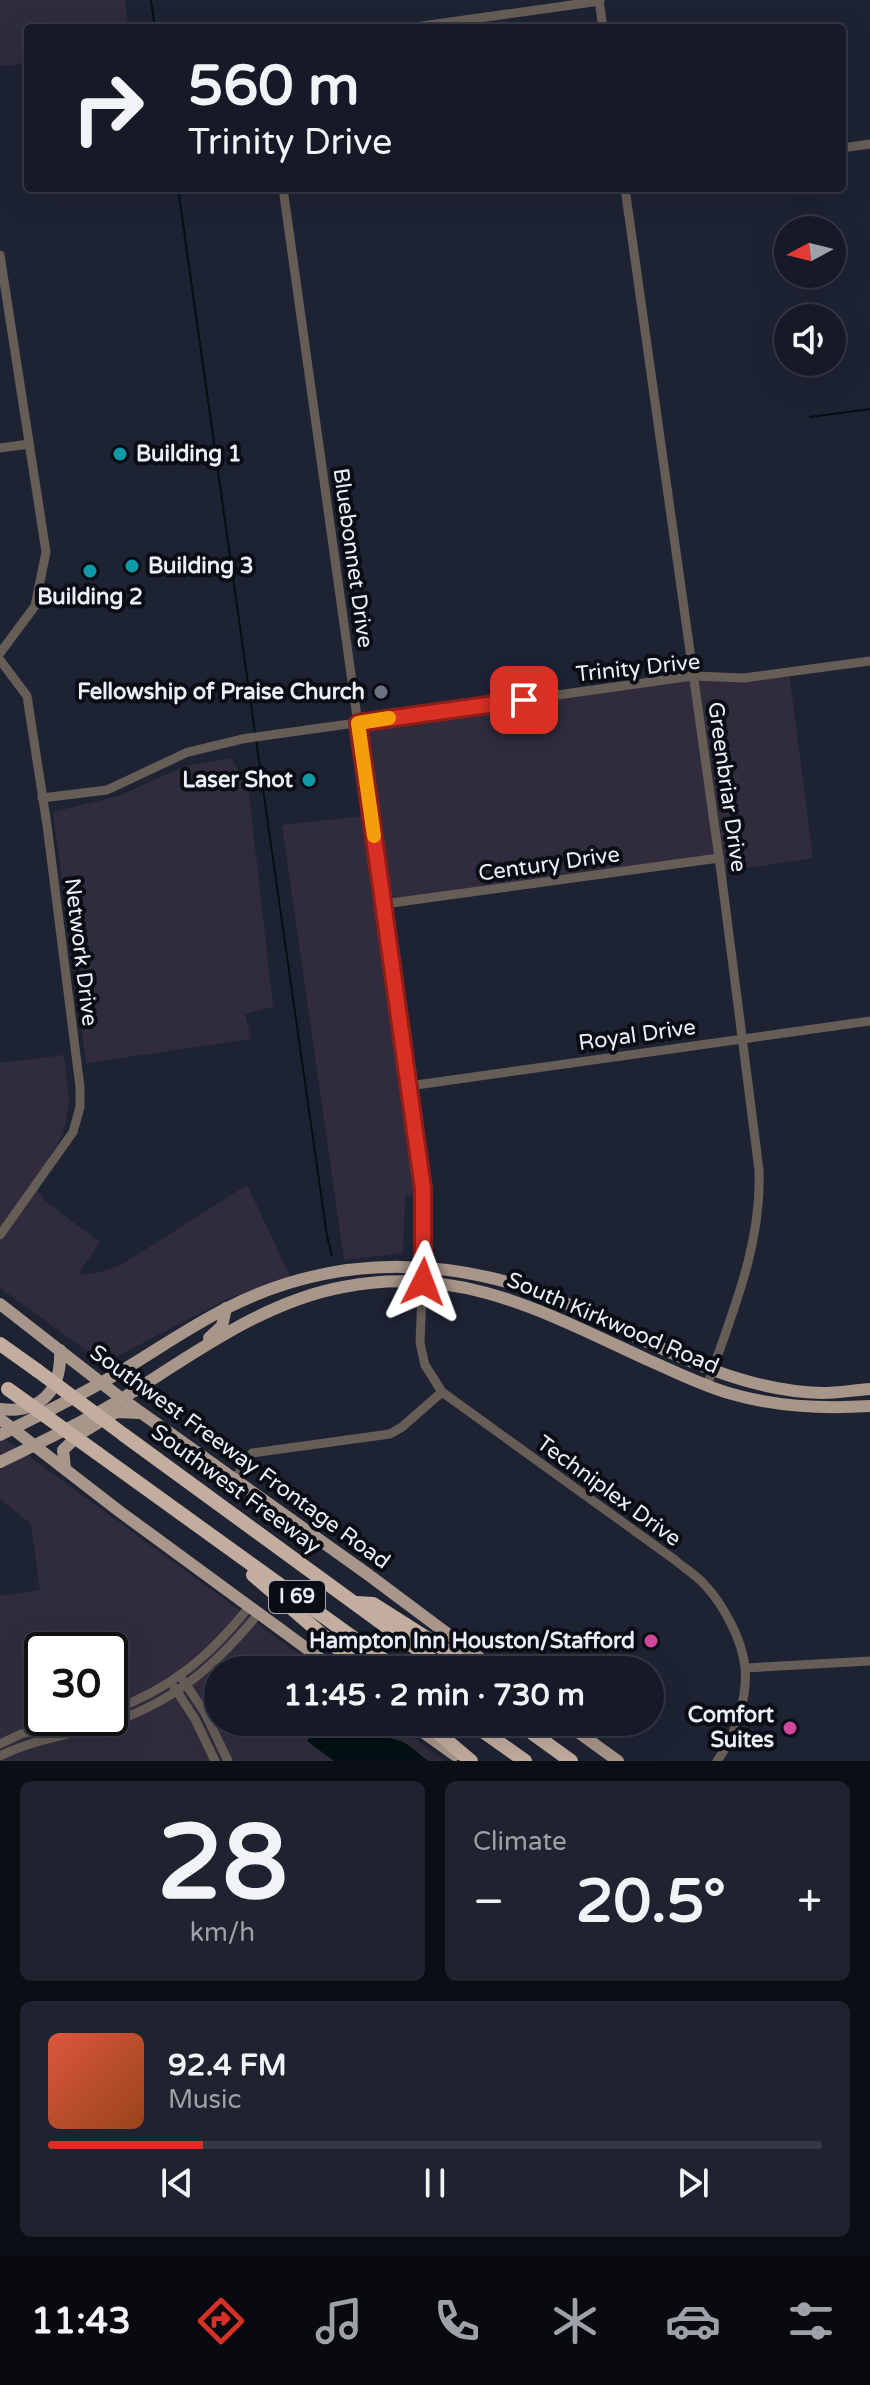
<!DOCTYPE html>
<meta charset="utf-8">
<style>
:root{--surface:#161a27;--page:#1f232f;--text:#f1f3f6;--muted:#9ea1a7;--line:#353844;--accent:#d93025}
body{margin:0;font-family:"Varela Round",sans-serif;background:var(--page);color:var(--text);height:100vh;display:flex;flex-direction:column;font-size:30px;white-space:nowrap}
*{box-sizing:border-box;margin:0}
p{font-size:26px;color:var(--muted)}
.icon{flex:none;width:44px;height:44px;fill:none;stroke:currentColor;stroke-width:2;stroke-linecap:round;stroke-linejoin:round}
.map{position:relative;height:1761px;overflow:hidden}
.details{display:flex;flex-direction:column;gap:20px;padding:20px;background:#0c0e15;flex:1}
.details>*{flex:none}
.top-card{position:absolute;left:24px;top:24px;width:822px;height:168px;border-radius:8px;box-shadow:0 8px 32px #0002,0 0 0 2px var(--line);background:#161a27;color:var(--text);overflow:hidden}
.needle{width:52px;rotate:263deg}
.buttons{position:absolute;left:774px;top:216px;display:grid;gap:16px}
.buttons a{display:grid;place-items:center;width:72px;height:72px;border-radius:50%;background:var(--surface);box-shadow:0 8px 32px #0002,0 0 0 2px var(--line);font-size:40px}
.speed{position:absolute;left:24px;top:1632px;display:flex;gap:16px;font-size:40px;font-weight:700;text-align:center}
.speed>*{display:grid;place-content:center;width:104px;height:104px;border-radius:50%;background:var(--surface);box-shadow:0 8px 32px #0002,0 0 0 2px var(--line);line-height:1}
.speed .limit{border:4px solid #111;border-radius:12px;background:#fff;color:#111}
.pin{position:absolute;display:grid;place-items:center;width:68px;height:68px;color:#fff;margin:-34px;border-radius:16px;box-shadow:0 4px 12px #0006}
.me{position:absolute;width:88px;margin:-44px;rotate:3deg;stroke-linejoin:round;filter:drop-shadow(0 0 6px #0008)}
.turn{display:flex;align-items:center;gap:28px;height:168px;padding:0 32px;font-size:36px}
.turn .icon{width:104px;height:104px;stroke-width:2.5}
.turn b{display:block;font-size:56px;line-height:68px}
.big{font-size:60px;font-weight:800;line-height:1.1}
.details .widget{flex:1;display:flex;flex-direction:column;justify-content:center;gap:12px;min-width:0;padding:0 28px;border-radius:12px;background:var(--page)}
.details .dial{align-items:center;gap:0}
.dial b{font-size:104px;line-height:1}
.song{display:flex;align-items:center;gap:24px}
.cover{width:96px;height:96px;border-radius:12px;background:linear-gradient(135deg,hsl(10 70% 55%),hsl(20 70% 35%))}
.played{height:8px;border-radius:4px;background:linear-gradient(90deg,var(--accent) 20%,var(--line) 20%)}
.keys{display:flex;justify-content:space-around;direction:ltr}
.heat{display:flex;justify-content:space-between;align-items:center;font-size:44px;direction:ltr}
.details .tiles{flex:1;display:grid;gap:20px;grid-template-columns:1fr 1fr}
.widget:last-child{grid-column:span 2}
.trip{position:absolute;left:204px;top:1656px;width:460px;height:80px;border-radius:40px;background:var(--surface);box-shadow:0 8px 32px #0002,0 0 0 2px var(--line);font-weight:800;line-height:80px;text-align:center}
.tab-bar{display:flex;height:128px;justify-content:space-around;align-items:center;background:#090a10;color:var(--muted)}
.tab-bar .icon{width:56px;height:56px}
.tab-bar .selected{color:var(--accent)}
.tab-bar b{font-size:36px;color:var(--text)}
.map>svg:first-child{display:block}
.commercial{fill:#302c3d;fill-rule:evenodd}
.water{fill:#021113}
.lines{fill:none;stroke-linecap:round;stroke-linejoin:round}
.stream{stroke:#021113;stroke-width:2}
.minor{stroke:#665d57;stroke-width:9}
.major{stroke:#a8968a;stroke-width:12}
.highway{stroke:#c2ad9e;stroke-width:14}
.highway-bridge{stroke:#c2ad9e;stroke-width:14}
.route-casing{stroke:#8d1f18;stroke-width:20}
.route{stroke:#d93025;stroke-width:14}
.slow{stroke:#f59e0b;stroke-width:14}
.culture-dot{fill:#0f9aa8;stroke:#0a0d14;stroke-width:3}
.worship-dot{fill:#6b7280;stroke:#0a0d14;stroke-width:3}
.hotel-dot{fill:#d1479c;stroke:#0a0d14;stroke-width:3}
.labels{text-anchor:middle;dominant-baseline:central;stroke-width:8;stroke-linejoin:round;paint-order:stroke}
.shield{fill:#0a0d14;stroke:#a7aab5;stroke-width:2}
.shield-label{font-size:20px;font-weight:bold;fill:#eaeefa}
.poi-label{font-size:22px;font-weight:bold;fill:#eaeefa;stroke:#0a0d14;text-anchor:end}
.street-label{font-size:22px;fill:#eaeefa;stroke:#0a0d14}
</style>
<div class="map">
<svg width="870" height="1761" viewBox="0 0 870 1761">
<rect width="100%" height="100%" fill="#1e2334"/>
<!-- commercial -->
<g class="commercial">
<polygon points="0,0 125,0 128,28 28,28 28,63 0,66"/>
<polygon points="789,672 813,858 721,872 719,859 384,904 358,723 693,676"/>
<polygon points="231,758 248,785 273,1007 245,1014 251,1039 86,1063 53,812 119,796 185,766"/>
<polygon points="365,816 416,1195 405,1196 403,1253 344,1260 282,825"/>
<polygon points="64,1055 69,1102 63,1135 33,1184 45,1201 100,1242 78,1275 97,1273 121,1265 247,1185 291,1278 229,1298 104,1363 0,1288 0,1063"/>
<path d="M0,1435L321,1670H218V1722H392L445,1761H0V1596L40,1590L31,1524L0,1499ZM42,1650H110V1718H42Z"/>
</g>
<!-- water -->
<path class="water" d="M320,1722H368C379,1738 385,1736 401,1741C410,1745 420,1755 428,1761H334L307,1741Z"/>
<g class="lines">
<!-- stream -->
<g class="stream">
<polyline points="151,0 155,28"/>
<polyline points="178,188 255,733"/>
<polyline points="810,417 870,409"/>
<polyline points="256,740 327,1236 332,1256"/>
</g>
<!-- minor -->
<g class="minor">
<polyline points="599,0 603,28"/>
<polyline points="408,28 600,1"/>
<polyline points="842,148 870,144"/>
<path d="M283,188L423,1189L424,1245L420,1343L425,1365L442,1392L675,1560C684,1568 696,1575 704,1584C723,1604 742,1639 745,1667C748,1697 735,1737 717,1761"/>
<path d="M625,188L721,872L759,1170C762,1246 731,1315 707,1386"/>
<polyline points="0,255 46,552 35,606 0,653"/>
<polyline points="0,448 29,444"/>
<polyline points="0,660 27,696 47,825 80,1087 80,1107 73,1132 0,1235"/>
<polyline points="42,798 107,790 188,752 242,739 693,676 744,678 870,661"/>
<polyline points="384,904 719,858"/>
<polyline points="409,1086 870,1021"/>
<polyline points="235,1479 252,1453 390,1434 402,1427 442,1392"/>
<polyline points="745,1668 870,1661"/>
<polyline points="183,1680 205,1713 228,1761"/>
<polyline points="174,1687 195,1719 215,1761"/>
<path d="M110,1711C171,1689 209,1657 249,1607"/>
<polyline points="0,1744 21,1734 85,1718"/>
<path d="M0,1756C34,1739 70,1735 106,1724C172,1704 215,1666 258,1614"/>
</g>
<!-- major -->
<g class="major">
<polyline points="0,1304 122,1399 366,1573 496,1670"/>
<polyline points="209,1338 222,1326 226,1308"/>
<path d="M0,1409C41,1414 62,1390 60,1350"/>
<polyline points="0,1419 119,1511 336,1670"/>
<path d="M0,1435C37,1416 76,1398 113,1376C151,1354 187,1328 227,1308C337,1252 461,1255 572,1306C651,1342 732,1391 822,1393C838,1393 854,1390 870,1389"/>
<path d="M0,1462C41,1442 84,1422 123,1398C192,1355 262,1302 343,1287C460,1264 546,1313 648,1360C676,1372 703,1386 732,1394C777,1407 823,1409 870,1406"/>
<polyline points="65,1468 63,1450 81,1433 116,1412 140,1413"/>
<polyline points="409,1722 455,1755"/>
<polyline points="564,1722 618,1761"/>
</g>
<!-- highway -->
<g class="highway">
<polyline points="0,1344 38,1371"/>
<polyline points="124,1435 446,1670"/>
<polyline points="97,1453 398,1670"/>
<polyline points="253,1575 363,1670"/>
<polyline points="356,1603 373,1604 477,1670"/>
<polyline points="425,1722 471,1761"/>
<polyline points="470,1722 525,1761"/>
<polyline points="517,1722 571,1761"/>
</g>
<!-- highway-bridge -->
<g class="highway-bridge">
<polyline points="38,1371 124,1435"/>
<polyline points="8,1389 97,1453"/>
</g>
</g>
<g class="lines">
<defs>
<polyline id="route" points="423,1282 423,1189 358,723 524,700"/>
</defs>
<!-- route casing -->
<use href="#route" class="route-casing"/>
<!-- route -->
<use href="#route" class="route"/>
<!-- slow -->
<polyline class="slow" points="374,836 358,723 389,718"/>
</g>
<!-- markers -->
<g class="culture-dot">
<circle cx="120" cy="454" r="8"/>
<circle cx="132" cy="566" r="8"/>
<circle cx="90" cy="571" r="8"/>
<circle cx="309" cy="780" r="8"/>
</g>
<circle class="worship-dot" cx="381" cy="692" r="8"/>
<g class="hotel-dot">
<circle cx="651" cy="1641" r="8"/>
<circle cx="790" cy="1728" r="8"/>
</g>
<g class="labels">
<!-- shield labels -->
<rect class="shield" x="269" y="1581" width="56" height="32" rx="6"/>
<g class="shield-label">
<text x="297" y="1597">I 69</text>
</g>
<!-- poi labels -->
<g class="poi-label">
<text x="136" y="454" text-anchor="start">Building 1</text>
<text x="148" y="566" text-anchor="start">Building 3</text>
<text x="90" y="597" text-anchor="middle">Building 2</text>
<text x="365" y="692">Fellowship of Praise Church</text>
<text x="293" y="780">Laser Shot</text>
<text x="635" y="1641">Hampton Inn Houston/Stafford</text>
<text x="774" y="1715">Comfort<tspan x="774" dy="25">Suites</tspan></text>
</g>
<!-- street labels -->
<g class="street-label">
<text transform="translate(353 558) rotate(82)">Bluebonnet Drive</text>
<text transform="translate(638 668) rotate(-6)">Trinity Drive</text>
<text transform="translate(727 787) rotate(82)">Greenbriar Drive</text>
<text transform="translate(549 864) rotate(-8)">Century Drive</text>
<text transform="translate(81 952) rotate(83)">Network Drive</text>
<text transform="translate(637 1035) rotate(-8)">Royal Drive</text>
<text transform="translate(613 1323) rotate(23)">South Kirkwood Road</text>
<text transform="translate(240 1457) rotate(36)">Southwest Freeway Frontage Road</text>
<text transform="translate(236 1489) rotate(36)">Southwest Freeway</text>
<text transform="translate(609 1491) rotate(36)">Techniplex Drive</text>
</g>
</g>
</svg>
<div class="buttons">
<a><svg class="needle" viewBox="-14 -14 28 28"><path d="M0-13l5 13h-10z" fill="#e53935"/><path d="M0 13l5-13h-10z" fill="#9ea1a7"/></svg></a>
<a><svg class="icon" aria-label="sound" viewBox="0 0 24 24"><path d="M4 9h4l5-4v14l-5-4H4zM17 9q2 3 0 6"/></svg></a>
</div>
<div class="speed"><div class="limit">30</div></div>
<div class="pin" style="left:524px;top:700px;background:#d93025"><svg class="icon" aria-label="arrive" viewBox="0 0 24 24"><path d="M6 21V4h12l-3 4 3 4H6"/></svg></div>
<svg class="me" style="left:423px;top:1282px" viewBox="-20 -20 40 40"><path d="M0-17L14 15 0 8-14 15z" fill="#d93025" stroke="#fff" stroke-width="4"/></svg>
<div class="trip">11:45 · 2 min · 730 m</div>
<div class="top-card">
<div class="turn"><svg class="icon" aria-label="right" viewBox="0 0 24 24"><path d="M7 20v-9h11M14 6l5 5-5 5"/></svg><div><b>560 m</b>Trinity Drive</div></div>
</div>
</div>
<section class="details">
<div class="tiles">
<div class="widget dial"><b>28</b><p>km/h</p></div>
<div class="widget"><p>Climate</p>
<div class="heat"><a>−</a><b class="big">20.5°</b><a>+</a></div>
</div>
<div class="widget">
<div class="song"><i class="cover"></i><div><b>92.4 FM</b><p>Music</p></div></div>
<div class="played"></div>
<div class="keys"><svg class="icon" aria-label="previous" viewBox="0 0 24 24"><path d="M18 5L8 12l10 7zM5 5v14"/></svg><svg class="icon" aria-label="pause" viewBox="0 0 24 24"><path d="M8 5v14M16 5v14"/></svg><svg class="icon" aria-label="next" viewBox="0 0 24 24"><path d="M6 5l10 7-10 7zM19 5v14"/></svg></div>
</div>
</div>
</section>
<nav class="tab-bar">
<b>11:43</b>
<svg class="icon selected" aria-label="directions" viewBox="0 0 24 24"><path d="M12 3l9 9-9 9-9-9zM9 14v-3h6M13 9l2 2-2 2"/></svg>
<svg class="icon" aria-label="music" viewBox="0 0 24 24"><path d="M9 18V5l10-2v13"/><circle cx="6" cy="18" r="3"/><circle cx="16" cy="16" r="3"/></svg>
<svg class="icon" aria-label="phone" viewBox="0 0 24 24"><path d="M5 4h4l2 5-3 2q2 4 5 5l2-3 5 2v4C11 20 4 13 5 4z"/></svg>
<svg class="icon" aria-label="climate" viewBox="0 0 24 24"><path d="M12 3v18M4 7l16 10M4 17L20 7"/></svg>
<svg class="icon" aria-label="car" viewBox="0 0 24 24"><path d="M5 17H2v-5l4-1 3-4h7l3 4 3 1v5h-3M9 17h6M6 11h13"/><circle cx="7" cy="17" r="2"/><circle cx="17" cy="17" r="2"/></svg>
<svg class="icon" aria-label="filters" viewBox="0 0 24 24"><path d="M4 7h16M4 17h16"/><circle cx="9" cy="7" r="2"/><circle cx="15" cy="17" r="2"/></svg>
</nav>
